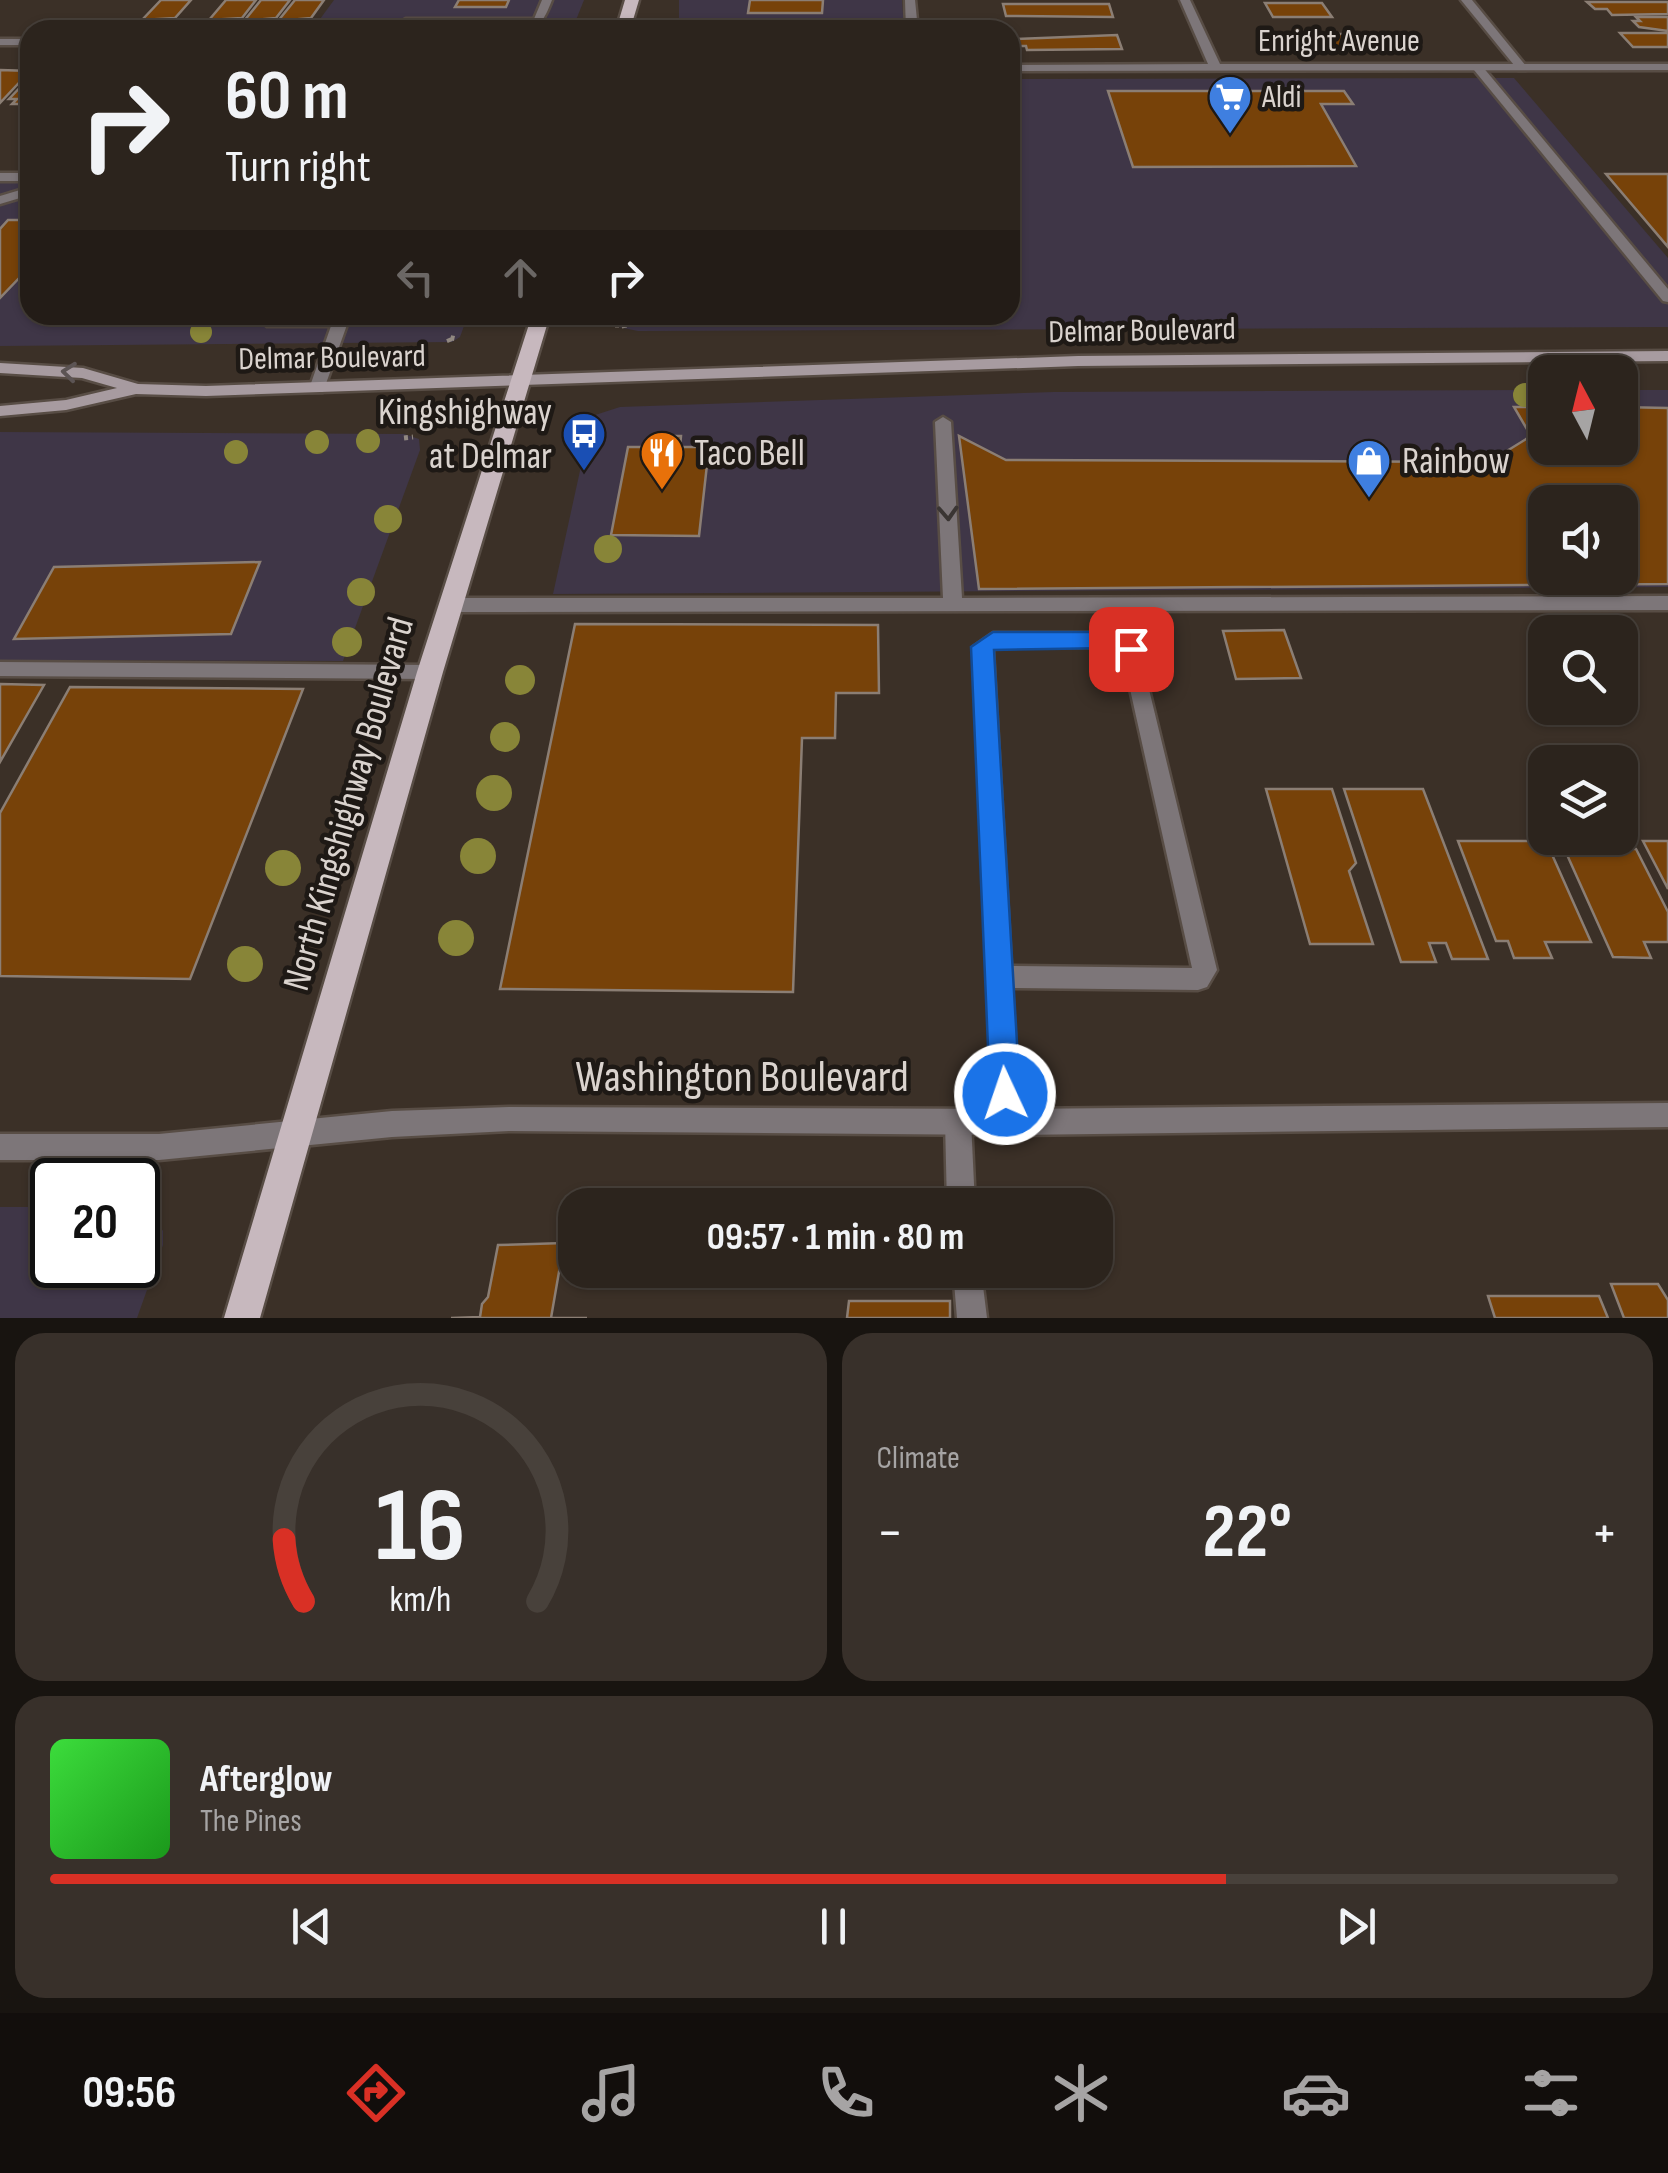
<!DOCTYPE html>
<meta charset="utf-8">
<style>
:root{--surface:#2c241d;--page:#38302a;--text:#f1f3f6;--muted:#a6a4a4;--line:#48413b;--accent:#d93025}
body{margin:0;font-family:"Sofia Sans Condensed",sans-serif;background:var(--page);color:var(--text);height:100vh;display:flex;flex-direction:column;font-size:38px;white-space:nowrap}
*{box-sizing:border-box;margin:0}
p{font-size:32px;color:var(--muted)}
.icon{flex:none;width:55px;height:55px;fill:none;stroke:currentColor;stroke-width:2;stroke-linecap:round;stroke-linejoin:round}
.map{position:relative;height:1318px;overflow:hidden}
.side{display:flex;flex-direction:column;gap:15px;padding:15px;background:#181410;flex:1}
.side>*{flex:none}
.hud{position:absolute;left:20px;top:20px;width:1000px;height:305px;border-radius:30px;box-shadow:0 2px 8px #0004,0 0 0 2px var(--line);background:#2c241d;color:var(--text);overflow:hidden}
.needle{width:65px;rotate:353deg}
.tools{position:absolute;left:1528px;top:355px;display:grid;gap:20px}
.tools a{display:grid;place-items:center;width:110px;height:110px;border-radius:20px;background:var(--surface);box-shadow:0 2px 8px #0004,0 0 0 2px var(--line);font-size:50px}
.speed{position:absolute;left:30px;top:1158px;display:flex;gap:20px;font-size:50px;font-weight:700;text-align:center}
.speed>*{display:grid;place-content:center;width:130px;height:130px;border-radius:50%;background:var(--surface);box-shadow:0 2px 8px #0004,0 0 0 2px var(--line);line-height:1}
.speed .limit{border:5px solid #111;border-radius:15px;background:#fff;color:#111}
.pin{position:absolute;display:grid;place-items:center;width:85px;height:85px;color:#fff;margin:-42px;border-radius:20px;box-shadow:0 5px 15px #0006}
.me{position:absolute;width:110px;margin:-55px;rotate:357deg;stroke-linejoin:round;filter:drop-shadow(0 0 8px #0008)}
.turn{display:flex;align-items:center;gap:35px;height:210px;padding:0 40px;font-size:45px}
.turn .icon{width:130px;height:130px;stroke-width:2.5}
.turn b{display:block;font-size:70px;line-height:85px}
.lanes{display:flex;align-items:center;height:95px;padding:0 40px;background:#0003;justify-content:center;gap:50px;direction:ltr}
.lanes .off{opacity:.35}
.big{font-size:75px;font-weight:700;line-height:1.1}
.side .card{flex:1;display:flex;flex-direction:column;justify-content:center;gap:15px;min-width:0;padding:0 35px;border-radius:30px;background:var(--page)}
.side .dial{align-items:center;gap:0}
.dial svg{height:260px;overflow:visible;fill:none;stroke:var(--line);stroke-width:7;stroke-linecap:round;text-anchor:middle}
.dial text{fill:var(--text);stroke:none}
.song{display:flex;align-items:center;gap:30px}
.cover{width:120px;height:120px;border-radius:15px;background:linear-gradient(135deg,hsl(120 70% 55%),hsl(120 70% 35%))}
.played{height:10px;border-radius:5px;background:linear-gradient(90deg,var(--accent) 75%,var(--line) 75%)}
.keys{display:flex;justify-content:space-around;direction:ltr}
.heat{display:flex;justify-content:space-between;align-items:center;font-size:55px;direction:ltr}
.side .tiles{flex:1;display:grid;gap:15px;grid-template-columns:1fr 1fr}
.card:last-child{grid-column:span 2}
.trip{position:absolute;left:558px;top:1188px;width:555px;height:100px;border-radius:30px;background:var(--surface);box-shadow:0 2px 8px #0004,0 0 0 2px var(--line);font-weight:700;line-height:100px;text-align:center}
.dock{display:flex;height:160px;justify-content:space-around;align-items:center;background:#120e0c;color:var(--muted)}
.dock .icon{width:70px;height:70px}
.dock .selected{color:var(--accent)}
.dock b{font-size:45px;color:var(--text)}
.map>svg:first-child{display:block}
.commercial{fill:#3f3647;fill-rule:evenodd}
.building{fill:#774209;stroke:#8b7e74;stroke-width:2.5;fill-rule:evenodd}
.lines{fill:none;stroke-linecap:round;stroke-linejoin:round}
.service-casing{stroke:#584d45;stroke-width:5}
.minor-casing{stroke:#584d45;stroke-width:5}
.secondary-casing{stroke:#584d45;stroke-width:5}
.primary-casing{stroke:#584d45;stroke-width:5}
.path{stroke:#918881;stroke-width:5;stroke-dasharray:4 4;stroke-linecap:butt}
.service{fill:#7d7679;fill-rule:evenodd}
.minor{fill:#7d7679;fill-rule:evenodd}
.secondary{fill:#a79ba0;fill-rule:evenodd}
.primary{fill:#c7b8be;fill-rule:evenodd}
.tree{fill:#888538}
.oneway{stroke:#5c5454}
.oneway2{stroke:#3a3533}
.route{fill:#1a73e8;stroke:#114b97;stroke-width:2.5}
.labels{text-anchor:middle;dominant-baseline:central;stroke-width:9;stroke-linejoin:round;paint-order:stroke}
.far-street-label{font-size:32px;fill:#dad3ce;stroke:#1e1915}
.far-poi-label{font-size:32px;fill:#dad3ce;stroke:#1e1915;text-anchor:start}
.poi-label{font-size:38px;fill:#dad3ce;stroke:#1e1915;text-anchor:start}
.street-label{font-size:38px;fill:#dad3ce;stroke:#1e1915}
.near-street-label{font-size:45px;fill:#dad3ce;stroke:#1e1915}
</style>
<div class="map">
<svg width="1668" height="1318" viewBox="0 0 1668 1318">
<rect width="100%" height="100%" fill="#3b3027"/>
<!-- commercial -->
<g class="commercial">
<polygon points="334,0 584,0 572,30 312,30"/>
<polygon points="679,0 902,0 904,30 679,30"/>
<polygon points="1514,78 1668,258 1668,327 638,331 618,327 619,315 1010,315 1010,79"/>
<polygon points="0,181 30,182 30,315 468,315 460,337 452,342 0,346"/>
<path d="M1545,390V448H1620V390H1668V587L553,594L592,416L620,407L1054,392ZM1545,502H1620V578H1545Z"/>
<polygon points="0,432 404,434 419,439 420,450 343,661 0,660"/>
<polygon points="0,1207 52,1207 52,1265 138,1265 138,1207 155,1219 163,1231 163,1245 137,1318 0,1318"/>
</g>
<!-- building -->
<g class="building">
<polygon points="161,0 191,0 175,18 142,20"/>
<polygon points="226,0 256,0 242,18 209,20"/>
<polygon points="261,0 290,0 276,18 244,21"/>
<polygon points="295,0 324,0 311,18 278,21"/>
<polygon points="459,0 509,0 506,7 455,7"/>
<polygon points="750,0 823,0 822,13 748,13"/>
<polygon points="1587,2 1668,2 1668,14 1612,15 1607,9 1595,9"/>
<polygon points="1265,3 1322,3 1332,17 1273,17"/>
<polygon points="1003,4 1109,4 1113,17 1006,16"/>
<polygon points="1636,17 1668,17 1668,31 1639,27 1633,21 1640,21"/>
<polygon points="1620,33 1668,33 1668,47 1633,47"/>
<polygon points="1283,34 1343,34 1346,39 1359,39 1363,44 1354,44 1357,49 1292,50"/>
<polygon points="1117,35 1122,49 1027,50 1026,46 1016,46 1015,39"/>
<polygon points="0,70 30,71 0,103"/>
<polygon points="30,77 30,104 12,104 17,99 9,99"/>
<polygon points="1108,91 1344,91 1353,104 1321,104 1356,166 1133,167"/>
<polygon points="1606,174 1668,174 1668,247"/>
<polygon points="8,220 30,220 30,273 24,273 0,298 0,229"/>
<path d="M1514,407H1545V448H1620V407L1668,408V584L979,589L959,436L1006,460L1489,462L1531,436ZM1545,502H1620V578H1545Z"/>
<polygon points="657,436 681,436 680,447 709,447 699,536 611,535 628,447 655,447"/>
<polygon points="260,562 231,634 14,639 54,567"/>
<polygon points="575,624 878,625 879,693 836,693 835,738 802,738 793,992 500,989"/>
<polygon points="1284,630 1301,678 1236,679 1223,631"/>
<polygon points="0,684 44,685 0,762"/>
<polygon points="70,687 303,689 190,979 0,976 0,813"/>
<polygon points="1266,789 1332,789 1356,863 1349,871 1373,944 1310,944"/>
<polygon points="1344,789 1423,789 1488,959 1452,959 1446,943 1429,943 1436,962 1401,962"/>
<polygon points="1458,841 1546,841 1591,942 1545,942 1552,958 1514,958 1508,941 1496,941"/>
<polygon points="1643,841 1668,841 1668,889"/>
<polygon points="1564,848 1636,849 1668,912 1668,942 1644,942 1651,958 1613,957"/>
<polygon points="564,1243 551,1318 587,1318 451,1318 480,1317 482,1304 488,1297 498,1245"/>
<polygon points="1611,1284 1658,1284 1668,1300 1668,1318 1624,1318"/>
<polygon points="1488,1296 1599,1296 1608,1318 1495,1318"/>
<polygon points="849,1301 950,1301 950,1318 847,1318"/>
</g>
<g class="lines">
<defs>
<g id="service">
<path d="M542,0H552C539,33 538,25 505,25L504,30H492L494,25H406L401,22L406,19H534Z"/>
<polygon points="905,0 915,0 918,30 906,30"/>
<polygon points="1461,0 1472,0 1526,66 1526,70 1518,70"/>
<polygon points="1474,66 1482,66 1668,289 1668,302 1663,301 1474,70"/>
<rect x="0" y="173" width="30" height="8"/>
<polygon points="30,187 30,195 0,204 0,196"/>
<polygon points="254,315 345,319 348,322 323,392 311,392 309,389 331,326 267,326"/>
<polygon points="943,417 951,422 962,598 1668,596 1668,610 452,612 442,605 452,598 943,598 935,422"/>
<path d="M993,633H1115L1138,644L1217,970L1207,987L1198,990L1012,988L1020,1122L1016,1131L1007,1135L998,1131L994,1122L973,647ZM997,647H1112L1122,653L1192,968L1011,966L993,650Z"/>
<polygon points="0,662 430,665 440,672 430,679 0,676"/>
<polygon points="958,1108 967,1112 971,1121 975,1205 947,1205 945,1121 949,1112"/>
<polygon points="953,1270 981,1270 987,1318 957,1318"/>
</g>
<g id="minor">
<polygon points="1180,0 1190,0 1220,64 1668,64 1668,70 1010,71 1010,65 1208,64"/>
<rect x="0" y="39" width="30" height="6"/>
<polygon points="1668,1103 1668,1127 1007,1135 509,1131 392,1137 159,1160 0,1160 0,1134 159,1134 392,1111 509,1107 1007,1109"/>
</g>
<polygon id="secondary" points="1668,351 1668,361 1078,366 206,396 136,394 66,410 0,416 0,406 66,400 117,388 82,378 0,373 0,363 83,368 138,384 206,386 1078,356"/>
<g id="primary">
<polygon points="625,0 639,0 630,30 616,30"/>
<polygon points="532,315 550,315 443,672 260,1318 224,1318 417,672"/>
</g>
</defs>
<!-- service casing -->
<use href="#service" class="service-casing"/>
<!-- minor casing -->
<use href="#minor" class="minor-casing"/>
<!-- secondary casing -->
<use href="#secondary" class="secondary-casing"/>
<!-- primary casing -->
<use href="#primary" class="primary-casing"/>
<!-- path -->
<g class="path">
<polyline points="615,325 624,325 625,330"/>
<polyline points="450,342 448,337 457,339"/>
<polyline points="404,438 413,437"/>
</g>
<!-- service -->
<use href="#service" class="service"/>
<!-- minor -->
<use href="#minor" class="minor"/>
<!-- secondary -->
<use href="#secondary" class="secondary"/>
<!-- primary -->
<use href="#primary" class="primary"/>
</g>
<!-- trees -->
<g class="tree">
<circle cx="201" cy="332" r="11"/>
<circle cx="1525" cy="395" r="12"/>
<circle cx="368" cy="441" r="12"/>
<circle cx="317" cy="442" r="12"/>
<circle cx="236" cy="452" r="12"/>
<circle cx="388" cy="519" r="14"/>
<circle cx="608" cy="549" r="14"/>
<circle cx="361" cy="592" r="14"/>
<circle cx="347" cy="642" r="15"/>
<circle cx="520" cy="680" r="15"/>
<circle cx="505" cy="737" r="15"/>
<circle cx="494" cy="793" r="18"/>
<circle cx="478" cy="856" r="18"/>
<circle cx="283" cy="868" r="18"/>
<circle cx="456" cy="938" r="18"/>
<circle cx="245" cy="964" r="18"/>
</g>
<!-- one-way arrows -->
<defs><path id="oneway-chevron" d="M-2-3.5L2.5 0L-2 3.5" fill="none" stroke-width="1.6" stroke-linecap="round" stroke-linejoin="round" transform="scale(2.5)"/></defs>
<use class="oneway" href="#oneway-chevron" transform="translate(69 372) rotate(-174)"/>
<use class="oneway2" href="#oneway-chevron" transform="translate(948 513) rotate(87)"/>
<!-- route -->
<polygon class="route" points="993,632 1115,632 1142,649 1131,657 1111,648 994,650 1020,1094 1016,1104 1005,1108 994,1104 990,1094 971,647"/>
<!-- icons -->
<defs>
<symbol id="supermarket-pin" viewBox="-11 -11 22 30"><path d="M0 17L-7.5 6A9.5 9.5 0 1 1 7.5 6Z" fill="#3f7fe0" stroke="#1e1915"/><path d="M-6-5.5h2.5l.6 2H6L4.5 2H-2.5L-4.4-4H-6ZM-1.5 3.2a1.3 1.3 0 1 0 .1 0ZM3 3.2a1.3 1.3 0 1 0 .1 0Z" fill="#fff"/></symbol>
<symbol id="bus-pin" viewBox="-11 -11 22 30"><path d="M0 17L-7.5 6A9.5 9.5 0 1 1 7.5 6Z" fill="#1a4fb4" stroke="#1e1915"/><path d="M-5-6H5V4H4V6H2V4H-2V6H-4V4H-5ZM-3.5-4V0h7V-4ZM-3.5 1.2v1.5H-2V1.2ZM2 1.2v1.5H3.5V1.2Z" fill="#fff"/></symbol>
<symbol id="restaurant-pin" viewBox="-11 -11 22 30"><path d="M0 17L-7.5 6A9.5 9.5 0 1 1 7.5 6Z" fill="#e8710a" stroke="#1e1915"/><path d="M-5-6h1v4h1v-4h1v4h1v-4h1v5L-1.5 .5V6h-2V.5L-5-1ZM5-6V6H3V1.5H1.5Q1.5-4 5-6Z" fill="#fff"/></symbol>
<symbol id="shop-pin" viewBox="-11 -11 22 30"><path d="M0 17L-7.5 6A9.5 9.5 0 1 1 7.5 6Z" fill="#3f7fe0" stroke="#1e1915"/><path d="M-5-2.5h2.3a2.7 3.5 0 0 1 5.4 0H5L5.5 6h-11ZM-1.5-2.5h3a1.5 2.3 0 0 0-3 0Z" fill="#fff"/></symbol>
</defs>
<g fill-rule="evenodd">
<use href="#supermarket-pin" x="1205" y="72" width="50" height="68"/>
<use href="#bus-pin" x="559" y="409" width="50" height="68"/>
<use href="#restaurant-pin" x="637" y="428" width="50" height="68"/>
<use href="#shop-pin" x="1344" y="436" width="50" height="68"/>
</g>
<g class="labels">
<!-- far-street labels -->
<g class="far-street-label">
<text x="1339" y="41">Enright Avenue</text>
<text transform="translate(1142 331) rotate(-1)">Delmar Boulevard</text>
<text transform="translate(332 358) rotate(-1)">Delmar Boulevard</text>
</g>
<!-- far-poi labels -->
<g class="far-poi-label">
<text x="1262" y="97">Aldi</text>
</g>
<!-- poi labels -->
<g class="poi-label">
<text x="552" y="412" text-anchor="end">Kingshighway<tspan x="552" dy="44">at Delmar</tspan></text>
<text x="694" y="453">Taco Bell</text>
<text x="1402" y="461">Rainbow</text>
</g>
<!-- street labels -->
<g class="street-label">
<text transform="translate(349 804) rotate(-74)">North Kingshighway Boulevard</text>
</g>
<!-- near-street labels -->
<g class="near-street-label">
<text x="742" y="1077">Washington Boulevard</text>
</g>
</g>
</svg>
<div class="tools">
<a><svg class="needle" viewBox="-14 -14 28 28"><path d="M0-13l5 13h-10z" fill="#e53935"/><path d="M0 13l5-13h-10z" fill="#a6a4a4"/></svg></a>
<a><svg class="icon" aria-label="sound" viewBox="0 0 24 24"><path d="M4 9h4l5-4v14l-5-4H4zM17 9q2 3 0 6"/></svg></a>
<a><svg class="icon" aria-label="search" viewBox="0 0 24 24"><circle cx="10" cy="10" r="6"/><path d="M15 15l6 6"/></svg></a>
<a><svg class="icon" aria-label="layers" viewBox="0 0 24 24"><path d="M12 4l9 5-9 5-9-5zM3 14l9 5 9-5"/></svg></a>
</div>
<div class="speed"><div class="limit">20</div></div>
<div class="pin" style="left:1131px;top:649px;background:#d93025"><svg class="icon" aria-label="arrive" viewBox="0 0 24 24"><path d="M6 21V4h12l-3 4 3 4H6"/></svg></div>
<svg class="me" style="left:1005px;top:1094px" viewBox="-20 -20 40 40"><circle r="17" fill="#1a73e8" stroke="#fff" stroke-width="3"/><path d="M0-11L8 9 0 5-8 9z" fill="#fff"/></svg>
<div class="trip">09:57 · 1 min · 80 m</div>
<div class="hud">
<div class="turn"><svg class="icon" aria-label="right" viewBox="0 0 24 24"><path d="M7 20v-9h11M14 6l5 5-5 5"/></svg><div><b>60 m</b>Turn right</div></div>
<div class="lanes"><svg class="icon off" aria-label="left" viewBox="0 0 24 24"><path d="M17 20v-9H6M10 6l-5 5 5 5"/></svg><svg class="icon off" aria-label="ahead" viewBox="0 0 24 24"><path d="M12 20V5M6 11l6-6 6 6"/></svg><svg class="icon" aria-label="right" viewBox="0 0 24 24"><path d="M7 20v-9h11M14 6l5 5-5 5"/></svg></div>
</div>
</div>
<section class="side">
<div class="tiles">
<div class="card dial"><svg viewBox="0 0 100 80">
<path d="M14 69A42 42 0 1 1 86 69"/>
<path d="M14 69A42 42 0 0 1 8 50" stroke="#d93025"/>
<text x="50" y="56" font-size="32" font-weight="700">16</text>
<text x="50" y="72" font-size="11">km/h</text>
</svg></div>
<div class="card"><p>Climate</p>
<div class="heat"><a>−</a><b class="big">22°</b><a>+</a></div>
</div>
<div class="card">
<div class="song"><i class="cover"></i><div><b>Afterglow</b><p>The Pines</p></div></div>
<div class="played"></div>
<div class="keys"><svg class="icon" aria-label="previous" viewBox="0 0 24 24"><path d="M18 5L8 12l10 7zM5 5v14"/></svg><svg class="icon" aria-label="pause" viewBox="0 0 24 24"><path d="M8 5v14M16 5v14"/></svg><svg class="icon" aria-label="next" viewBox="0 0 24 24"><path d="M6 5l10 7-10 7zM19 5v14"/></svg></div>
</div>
</div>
</section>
<nav class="dock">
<b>09:56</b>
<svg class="icon selected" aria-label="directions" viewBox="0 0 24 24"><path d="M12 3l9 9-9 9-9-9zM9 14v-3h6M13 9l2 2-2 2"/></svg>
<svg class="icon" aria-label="music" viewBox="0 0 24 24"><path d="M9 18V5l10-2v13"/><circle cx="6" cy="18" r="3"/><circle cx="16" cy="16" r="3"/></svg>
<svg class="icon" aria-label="phone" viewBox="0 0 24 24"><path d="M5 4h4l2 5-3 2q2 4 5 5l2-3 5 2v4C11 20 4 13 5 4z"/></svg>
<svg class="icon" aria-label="climate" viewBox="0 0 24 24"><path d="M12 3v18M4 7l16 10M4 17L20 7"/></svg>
<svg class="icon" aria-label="car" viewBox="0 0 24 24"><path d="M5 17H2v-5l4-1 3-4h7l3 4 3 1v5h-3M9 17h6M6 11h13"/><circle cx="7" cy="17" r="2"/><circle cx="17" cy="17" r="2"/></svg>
<svg class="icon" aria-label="filters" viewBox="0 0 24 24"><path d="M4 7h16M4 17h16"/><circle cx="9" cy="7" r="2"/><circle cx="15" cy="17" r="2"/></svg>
</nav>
